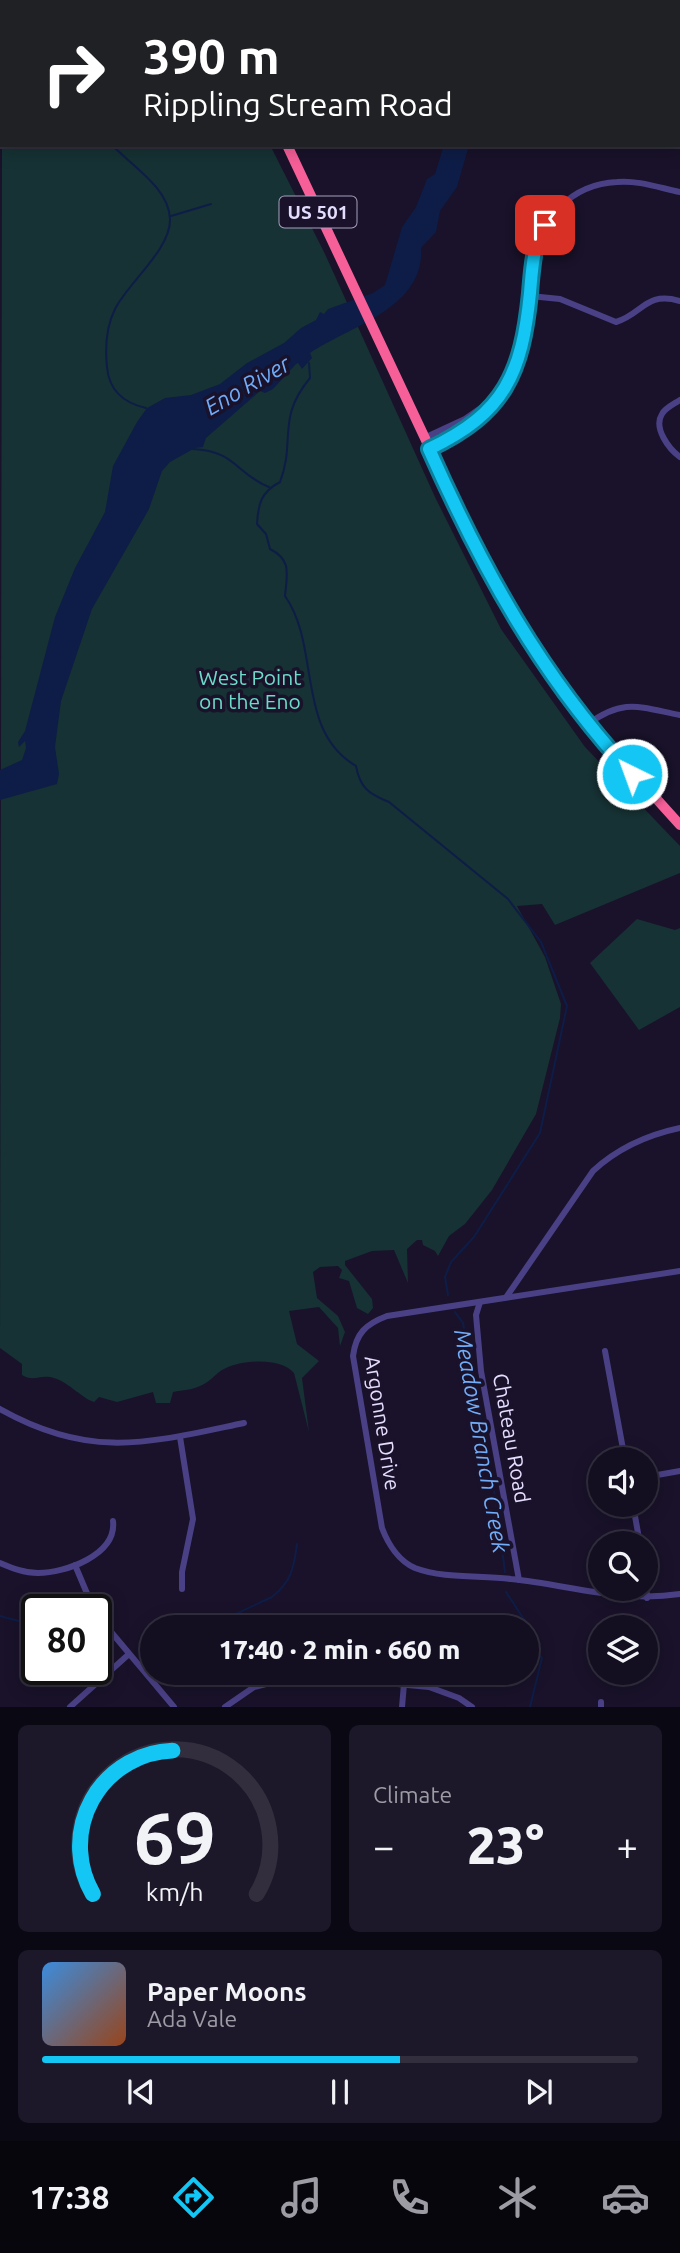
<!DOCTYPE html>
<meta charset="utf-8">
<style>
:root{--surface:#130e20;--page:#1c1729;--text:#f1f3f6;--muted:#9d9ca5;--line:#322e3e;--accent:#13c6f3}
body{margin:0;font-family:Ubuntu,sans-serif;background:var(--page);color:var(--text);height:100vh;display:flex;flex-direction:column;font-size:26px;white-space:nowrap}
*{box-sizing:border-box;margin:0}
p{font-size:23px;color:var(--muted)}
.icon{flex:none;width:38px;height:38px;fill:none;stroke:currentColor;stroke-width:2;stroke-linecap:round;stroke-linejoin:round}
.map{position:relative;height:1707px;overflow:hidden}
.drawer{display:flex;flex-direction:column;gap:18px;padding:18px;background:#0a0812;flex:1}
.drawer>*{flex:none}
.guide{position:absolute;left:0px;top:0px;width:681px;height:147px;box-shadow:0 4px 18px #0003,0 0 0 2px var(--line);background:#202124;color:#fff;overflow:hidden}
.fabs{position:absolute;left:588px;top:1447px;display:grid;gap:14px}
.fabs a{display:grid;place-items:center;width:70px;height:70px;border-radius:50%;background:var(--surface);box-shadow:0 4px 18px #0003,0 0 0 2px var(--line);font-size:35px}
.speed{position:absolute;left:21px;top:1594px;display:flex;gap:14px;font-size:35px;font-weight:700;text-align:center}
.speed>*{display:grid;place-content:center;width:91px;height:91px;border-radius:50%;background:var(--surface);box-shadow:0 4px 18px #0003,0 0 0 2px var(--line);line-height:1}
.speed .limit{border:4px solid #111;border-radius:10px;background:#fff;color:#111}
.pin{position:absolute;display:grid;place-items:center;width:60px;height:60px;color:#fff;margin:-30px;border-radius:14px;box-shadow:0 4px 10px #0006}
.me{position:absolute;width:77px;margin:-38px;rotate:318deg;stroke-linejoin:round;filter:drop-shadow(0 0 5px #0008)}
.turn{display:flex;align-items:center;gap:24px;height:147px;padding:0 28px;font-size:32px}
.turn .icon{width:91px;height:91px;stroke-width:2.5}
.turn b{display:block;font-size:49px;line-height:60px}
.big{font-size:52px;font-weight:800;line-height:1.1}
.drawer .tile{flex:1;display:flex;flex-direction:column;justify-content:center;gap:10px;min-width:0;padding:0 24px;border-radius:10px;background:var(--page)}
.drawer .dial{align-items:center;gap:0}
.dial svg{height:182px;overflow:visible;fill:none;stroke:var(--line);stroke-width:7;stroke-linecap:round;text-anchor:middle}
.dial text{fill:var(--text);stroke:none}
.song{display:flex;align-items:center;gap:21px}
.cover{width:84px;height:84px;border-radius:10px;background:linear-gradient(135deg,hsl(210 70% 55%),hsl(20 70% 35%))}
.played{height:7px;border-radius:4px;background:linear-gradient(90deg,var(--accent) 60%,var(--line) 60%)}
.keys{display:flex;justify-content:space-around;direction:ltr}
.heat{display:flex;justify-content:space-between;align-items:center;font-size:38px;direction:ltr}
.drawer .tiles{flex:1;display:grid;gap:18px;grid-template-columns:1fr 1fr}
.tile:last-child{grid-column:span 2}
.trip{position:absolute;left:140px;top:1615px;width:399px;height:70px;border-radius:35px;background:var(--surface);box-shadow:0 4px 18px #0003,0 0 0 2px var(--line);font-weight:800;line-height:70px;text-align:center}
.menu{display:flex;height:112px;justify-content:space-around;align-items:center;background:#08060d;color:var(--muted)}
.menu .icon{width:49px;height:49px}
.menu .current{color:var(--accent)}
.menu b{font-size:32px;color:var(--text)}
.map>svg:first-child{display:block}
.green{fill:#163234}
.water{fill:#0e1d47}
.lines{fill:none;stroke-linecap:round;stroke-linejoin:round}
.stream{stroke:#0e1d47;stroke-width:2}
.minor{stroke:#4a4086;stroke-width:6}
.highway{stroke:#f75f98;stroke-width:10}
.route-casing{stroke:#0c819e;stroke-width:18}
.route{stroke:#13c6f3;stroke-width:12}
.labels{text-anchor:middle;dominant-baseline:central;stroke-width:7;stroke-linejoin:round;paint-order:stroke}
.shield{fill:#19122a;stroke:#a7a0be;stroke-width:2}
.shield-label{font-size:19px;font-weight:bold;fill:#e4ddfd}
.park-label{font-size:21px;fill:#6bdbca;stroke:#19122a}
.street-label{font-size:21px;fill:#e4ddfd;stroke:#19122a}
.water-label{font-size:23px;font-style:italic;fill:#71acf8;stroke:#19122a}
</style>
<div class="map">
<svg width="680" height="1707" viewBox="0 0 680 1707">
<rect width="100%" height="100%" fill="#19122a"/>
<!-- green -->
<g class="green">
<path d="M2,139V145H270L325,254L435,497L501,629L585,747L680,846V873L555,925L542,904L517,906L545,957L561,1004L560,1018L536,1114L492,1190L465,1224L449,1236L438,1256L435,1251L423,1245L422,1240H417L407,1249L408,1283L394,1250L372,1251L345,1261V1265L372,1299L373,1308L368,1314L357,1308L349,1281L339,1278L342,1270L338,1266L320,1267L313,1272L317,1298L338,1316L345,1332L340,1346L338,1328L319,1307L289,1311L297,1344L319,1361L302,1378L309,1432L294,1373C281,1357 243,1360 226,1368C216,1372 212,1381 200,1386C192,1390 183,1390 173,1392L170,1403H156L153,1392L117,1402L99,1397L94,1402C81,1398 67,1380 50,1377C39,1375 33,1382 22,1375V1364L0,1348Z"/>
<polygon points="637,919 675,930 680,928 680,1007 639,1030 590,963"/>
</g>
<!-- water -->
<path class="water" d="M444,145H469L457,187L440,211L436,232L421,248C425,308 350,326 310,353L312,358L302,369L298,363L296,364L273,389L265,393L260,391L206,438L203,447L195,448L170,462L162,471L149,509L92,609L61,701L55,747L59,774L57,784L0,800V770L22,760L26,748L25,741L19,747L18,742L25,731L55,617L75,568L105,512L113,466L137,422L147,408L165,398L191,395L220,384L247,363L284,343L301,328L316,320L320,312L324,314L328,309L373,293L385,285L402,227L416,207L427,179L435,174Z"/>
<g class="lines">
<!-- stream -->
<g class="stream">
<polyline points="0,139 2,140"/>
<polyline points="20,145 29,145"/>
<path d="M112,145C132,166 169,188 170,219C171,249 128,283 115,309C106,327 105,348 107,367C109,391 124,403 146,408"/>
<polyline points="171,216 211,204"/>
<path d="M309,363L310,378C276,419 296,440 280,482C261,492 258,504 257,524L266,534L270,549C292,560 287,574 285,596C321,647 295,730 356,766C360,788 369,794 389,802L508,899L541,942L567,1006L540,1133L474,1237L451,1262L445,1277L448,1295"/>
<path d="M193,449C236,451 236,474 269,487"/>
<polyline points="455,1312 463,1323 496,1502 505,1572"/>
<polyline points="506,1592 527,1624 532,1647 542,1658 530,1707"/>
<polyline points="0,1616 37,1626"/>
<path d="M206,1628L272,1597C291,1582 294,1568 297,1544"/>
<polyline points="96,1653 109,1658"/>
</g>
<!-- minor -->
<g class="minor">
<polyline points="428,0 428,2"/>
<path d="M530,296L560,299L616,322C643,314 645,291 680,301"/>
<path d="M680,400C674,404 665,408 662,414C653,428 669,449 680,457"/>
<polyline points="424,438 465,419 498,396"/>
<path d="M429,449C471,429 504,403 520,357C531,327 529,294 533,263C538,219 572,184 617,182C638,180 660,188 680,192"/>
<path d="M588,724C624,698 639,707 680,715"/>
<path d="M680,1271L387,1316C366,1324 356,1333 353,1356L382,1528C388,1544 399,1561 415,1568C444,1579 481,1575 511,1579C570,1585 620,1603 680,1594"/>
<path d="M507,1296L593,1171C618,1148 647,1135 680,1128"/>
<polyline points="480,1302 476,1315 481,1371 519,1580"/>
<polyline points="605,1351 625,1460"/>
<path d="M0,1409C91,1460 148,1443 244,1423"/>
<polyline points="180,1437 193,1519 182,1572 182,1589"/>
<polyline points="646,1477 680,1471"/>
<polyline points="633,1505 640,1544"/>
<path d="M0,1563C12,1568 24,1573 38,1573C65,1573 117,1555 113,1521"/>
<polyline points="75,1565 94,1610"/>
<polyline points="646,1583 647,1598"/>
<polyline points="96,1614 174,1707"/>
<polyline points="601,1702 601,1707"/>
<polyline points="70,1707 129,1654"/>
<polyline points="225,1707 254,1687 302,1675 429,1687 459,1698 472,1707"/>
<polyline points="402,1707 404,1684"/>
</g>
<!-- highway -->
<g class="highway">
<polyline points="216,0 217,2"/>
<polyline points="287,145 495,587 544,666 580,714 680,825"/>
</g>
</g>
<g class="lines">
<defs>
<path id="route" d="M545,225C533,246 532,269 530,293C522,373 505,413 429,449C483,570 541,676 632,774"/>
</defs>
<!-- route casing -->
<use href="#route" class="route-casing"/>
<!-- route -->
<use href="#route" class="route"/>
</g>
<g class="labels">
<!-- shield labels -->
<rect class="shield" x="279.5" y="196.5" width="77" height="31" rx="5"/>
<g class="shield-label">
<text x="318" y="212">US 501</text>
</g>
<!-- park labels -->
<g class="park-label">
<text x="250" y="677">West Point<tspan x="250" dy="24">on the Eno</tspan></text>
</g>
<!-- street labels -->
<g class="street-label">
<text transform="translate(383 1423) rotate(81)">Argonne Drive</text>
<text transform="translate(512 1438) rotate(80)">Chateau Road</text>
</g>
<!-- water labels -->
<g class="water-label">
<text transform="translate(247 385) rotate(-30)">Eno River</text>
<text transform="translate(482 1441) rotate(80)">Meadow Branch Creek</text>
</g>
</g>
</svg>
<div class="fabs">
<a><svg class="icon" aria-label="sound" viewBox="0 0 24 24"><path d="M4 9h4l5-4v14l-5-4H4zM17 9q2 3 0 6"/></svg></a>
<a><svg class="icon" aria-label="search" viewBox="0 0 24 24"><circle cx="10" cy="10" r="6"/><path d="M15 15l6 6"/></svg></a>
<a><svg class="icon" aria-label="layers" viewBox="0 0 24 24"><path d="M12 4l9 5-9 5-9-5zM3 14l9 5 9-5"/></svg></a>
</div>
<div class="speed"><div class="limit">80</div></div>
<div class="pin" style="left:545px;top:225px;background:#d93025"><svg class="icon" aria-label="arrive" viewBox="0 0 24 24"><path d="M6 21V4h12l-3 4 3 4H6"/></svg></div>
<svg class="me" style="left:632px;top:774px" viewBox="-20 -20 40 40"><circle r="17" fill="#13c6f3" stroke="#fff" stroke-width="3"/><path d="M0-11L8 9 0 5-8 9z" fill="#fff"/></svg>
<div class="trip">17:40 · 2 min · 660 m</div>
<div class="guide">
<div class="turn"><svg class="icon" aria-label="right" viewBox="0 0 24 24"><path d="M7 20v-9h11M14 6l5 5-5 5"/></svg><div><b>390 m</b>Rippling Stream Road</div></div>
</div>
</div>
<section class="drawer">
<div class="tiles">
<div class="tile dial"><svg viewBox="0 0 100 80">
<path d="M14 69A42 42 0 1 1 86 69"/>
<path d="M14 69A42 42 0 0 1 49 6" stroke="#13c6f3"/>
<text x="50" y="56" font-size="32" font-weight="700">69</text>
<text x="50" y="72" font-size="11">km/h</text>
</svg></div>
<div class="tile"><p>Climate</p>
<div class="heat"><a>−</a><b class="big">23°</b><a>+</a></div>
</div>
<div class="tile">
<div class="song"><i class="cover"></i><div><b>Paper Moons</b><p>Ada Vale</p></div></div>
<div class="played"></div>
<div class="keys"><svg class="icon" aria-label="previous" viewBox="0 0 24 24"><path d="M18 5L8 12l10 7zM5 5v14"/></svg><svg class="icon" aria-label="pause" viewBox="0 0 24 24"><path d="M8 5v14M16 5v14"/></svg><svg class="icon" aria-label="next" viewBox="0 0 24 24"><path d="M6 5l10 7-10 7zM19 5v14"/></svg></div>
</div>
</div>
</section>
<nav class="menu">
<b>17:38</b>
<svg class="icon current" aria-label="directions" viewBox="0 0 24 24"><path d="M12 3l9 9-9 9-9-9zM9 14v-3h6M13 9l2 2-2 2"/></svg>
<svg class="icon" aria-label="music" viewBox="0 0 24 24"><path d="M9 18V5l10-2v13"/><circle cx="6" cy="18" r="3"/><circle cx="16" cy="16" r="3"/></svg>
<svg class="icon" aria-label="phone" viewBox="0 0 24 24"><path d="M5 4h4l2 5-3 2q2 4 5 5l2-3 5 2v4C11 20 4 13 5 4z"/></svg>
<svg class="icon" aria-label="climate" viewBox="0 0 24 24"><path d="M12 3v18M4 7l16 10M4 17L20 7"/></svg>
<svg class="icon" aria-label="car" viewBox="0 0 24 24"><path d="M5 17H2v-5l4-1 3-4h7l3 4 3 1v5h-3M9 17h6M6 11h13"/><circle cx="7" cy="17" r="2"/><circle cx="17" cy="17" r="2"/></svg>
</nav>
